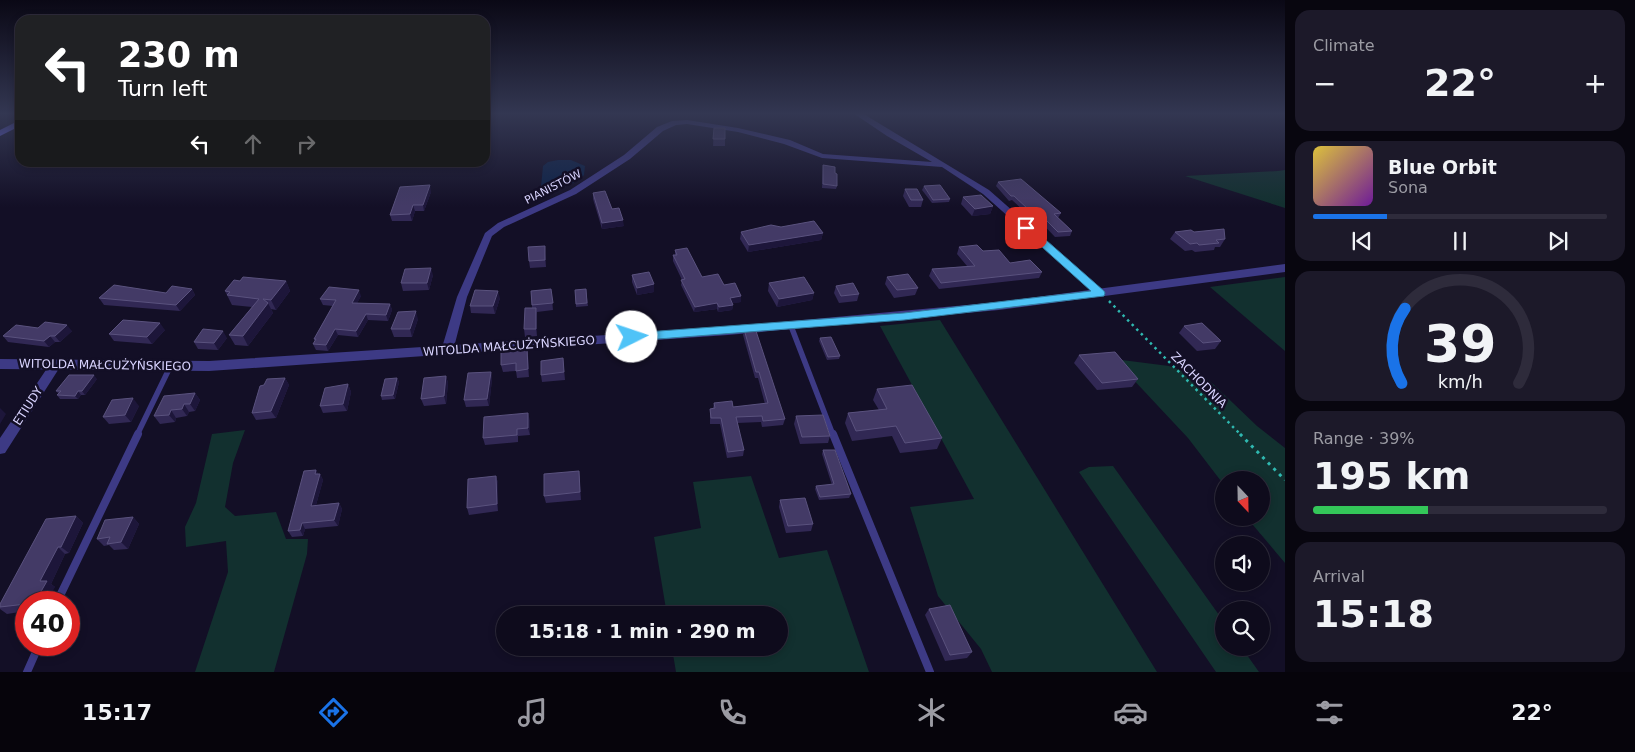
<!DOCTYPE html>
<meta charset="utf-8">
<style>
:root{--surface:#0e0b1c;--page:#1c1929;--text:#f1f3f6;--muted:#9b9ba3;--line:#2e2b3b;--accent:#1a73e8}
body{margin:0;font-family:"DejaVu Sans",sans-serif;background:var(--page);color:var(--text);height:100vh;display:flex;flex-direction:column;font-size:19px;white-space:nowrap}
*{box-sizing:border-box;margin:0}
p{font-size:16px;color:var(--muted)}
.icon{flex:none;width:28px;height:28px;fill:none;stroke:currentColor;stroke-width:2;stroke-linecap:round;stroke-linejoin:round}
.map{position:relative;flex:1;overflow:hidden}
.drawer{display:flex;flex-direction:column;gap:10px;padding:10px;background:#08060f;width:350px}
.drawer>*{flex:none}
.guide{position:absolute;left:15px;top:15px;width:475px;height:152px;border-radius:15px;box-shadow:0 2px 8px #0003,0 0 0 1px var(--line);background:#202124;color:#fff;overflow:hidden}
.needle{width:32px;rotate:158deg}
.buttons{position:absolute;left:1215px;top:471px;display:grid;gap:10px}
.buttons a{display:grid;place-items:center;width:55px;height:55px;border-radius:50%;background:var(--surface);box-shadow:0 2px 8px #0003,0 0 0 1px var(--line);font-size:25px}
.speed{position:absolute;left:15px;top:591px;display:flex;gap:10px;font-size:25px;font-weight:700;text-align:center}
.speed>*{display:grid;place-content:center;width:65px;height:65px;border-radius:50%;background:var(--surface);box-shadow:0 2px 8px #0003,0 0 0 1px var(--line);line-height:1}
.speed .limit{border:8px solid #d22;background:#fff;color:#111}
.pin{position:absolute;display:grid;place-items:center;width:42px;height:42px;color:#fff;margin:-21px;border-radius:10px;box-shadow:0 2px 8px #0006}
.me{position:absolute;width:55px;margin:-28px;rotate:86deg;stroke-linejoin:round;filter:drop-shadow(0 0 4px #0008)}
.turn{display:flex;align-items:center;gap:18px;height:105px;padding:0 20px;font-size:22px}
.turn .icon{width:65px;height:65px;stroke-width:2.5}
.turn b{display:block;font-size:35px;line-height:42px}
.lanes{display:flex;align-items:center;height:48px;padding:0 20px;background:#0003;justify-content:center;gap:25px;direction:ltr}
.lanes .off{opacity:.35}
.big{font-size:38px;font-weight:600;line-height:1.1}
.drawer .widget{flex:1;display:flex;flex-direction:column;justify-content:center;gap:8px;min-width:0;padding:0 18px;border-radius:15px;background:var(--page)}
.drawer .dial{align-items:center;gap:0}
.dial svg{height:130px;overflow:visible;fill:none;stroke:var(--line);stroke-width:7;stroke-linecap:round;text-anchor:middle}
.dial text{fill:var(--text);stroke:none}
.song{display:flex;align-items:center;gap:15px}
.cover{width:60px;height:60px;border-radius:8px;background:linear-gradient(135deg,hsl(50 70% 55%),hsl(280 70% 35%))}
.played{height:5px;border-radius:2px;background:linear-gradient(90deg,var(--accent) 25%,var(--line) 25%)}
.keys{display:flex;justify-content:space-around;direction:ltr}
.heat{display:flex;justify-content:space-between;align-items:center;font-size:28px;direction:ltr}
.charge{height:8px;border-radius:4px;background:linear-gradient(90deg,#34c759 39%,var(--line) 0)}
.trip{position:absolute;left:496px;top:606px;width:292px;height:50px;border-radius:25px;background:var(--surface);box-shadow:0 2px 8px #0003,0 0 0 1px var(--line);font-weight:600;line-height:50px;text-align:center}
.tab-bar{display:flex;height:80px;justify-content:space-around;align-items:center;background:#06040b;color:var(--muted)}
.tab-bar .icon{width:35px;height:35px}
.tab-bar .on{color:var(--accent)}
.tab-bar b{font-size:22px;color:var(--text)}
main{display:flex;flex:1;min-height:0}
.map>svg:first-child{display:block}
.green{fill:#12302f}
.water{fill:#0c2248}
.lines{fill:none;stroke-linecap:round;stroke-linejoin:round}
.path-far1{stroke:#2fb8b0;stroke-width:2.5;stroke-dasharray:2.5 4;stroke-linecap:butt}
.path{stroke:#2fb8b0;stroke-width:3;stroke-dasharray:3 5;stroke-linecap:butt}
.service-far1{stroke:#3d3a85;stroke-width:5.5}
.service{stroke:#3d3a85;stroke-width:8}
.minor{fill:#3d3a85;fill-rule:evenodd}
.tertiary{fill:#3d3a85;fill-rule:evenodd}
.secondary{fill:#6f6bff;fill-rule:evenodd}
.wall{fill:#312854}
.shaded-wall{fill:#1d163a}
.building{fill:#433a66;stroke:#5a527e}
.route{fill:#4fc3f7;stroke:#337fa1}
.labels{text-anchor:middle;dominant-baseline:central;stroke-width:5;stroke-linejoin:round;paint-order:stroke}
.far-street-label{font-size:11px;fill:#d9d4ff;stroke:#130f26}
.street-label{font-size:12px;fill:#d9d4ff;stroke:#130f26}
</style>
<main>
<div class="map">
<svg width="1285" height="672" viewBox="0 0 1285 672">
<rect width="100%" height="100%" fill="#130f26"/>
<!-- green -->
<g class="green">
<polygon points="1285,170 1285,208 1185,176 1278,171"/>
<polygon points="1285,277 1285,351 1210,287"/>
<polygon points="940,320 1157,672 992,672 981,649 938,596 910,507 974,499 880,326"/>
<polygon points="1114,359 1169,366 1209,380 1257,426 1285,448 1285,563 1247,518 1261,518 1261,480 1224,480 1224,485 1188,438"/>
<polygon points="245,430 233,463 225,507 235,516 276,512 286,539 308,539 307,554 274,672 195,672 228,572 226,541 186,547 185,527 196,503 212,434"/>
<polygon points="1113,466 1224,622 1224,648 1242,648 1259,672 1216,672 1079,472 1089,467"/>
<polygon points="751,476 779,558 827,550 869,672 676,672 672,648 780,648 780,615 667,615 654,537 701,528 693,482"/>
</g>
<!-- water -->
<path class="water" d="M558,160H571L585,166L584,175C576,186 554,188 541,187L543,166L548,162Z"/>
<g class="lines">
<!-- path-far1 -->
<polyline class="path-far1" points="1109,301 1241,435"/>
<!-- path -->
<polyline class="path" points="1240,434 1285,480"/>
<!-- service-far1 -->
<g class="service-far1">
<polyline points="791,326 833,435"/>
<polyline points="137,435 170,367"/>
</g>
<!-- service -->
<g class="service">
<polyline points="833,434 930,672"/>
<polyline points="57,602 138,434"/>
<polyline points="27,672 39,645"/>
</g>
<!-- minor -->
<g class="minor">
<polygon points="853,113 862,113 989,190 1104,291 1105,293 1104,295 1096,295 983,194 942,167 822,158 784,144 738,132 687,124 676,125 663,131 630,159 576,194 504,227 492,236 467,297 453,351 447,355 441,351 457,297 485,233 498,223 570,190 624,155 657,127 672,121 687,120 738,128 790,140 823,154 932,162 887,136"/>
<polygon points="56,360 60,361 62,364 60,367 5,453 0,454 0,438 52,361"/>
</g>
<!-- tertiary -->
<polygon class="tertiary" points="1285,264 1285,272 999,310 728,335 209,371 0,369 0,359 209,361 728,327 999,302"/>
<!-- secondary -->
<polygon class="secondary" points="20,120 20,126 0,136 0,130"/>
</g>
<!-- wall -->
<g class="wall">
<polygon points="714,128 725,139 725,146 713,146"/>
<polygon points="823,165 837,186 836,189 822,188"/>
<polygon points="998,182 1061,213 1058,218 1072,231 1070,236 1055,237 1032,213 1026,213 1012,200 1009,201 996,186"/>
<polygon points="924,186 950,199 949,202 932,203 922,190"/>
<polygon points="905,189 923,200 921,207 909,207 903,196"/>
<polygon points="431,192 424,211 415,211 412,221 392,221 390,215"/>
<polygon points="593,193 612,209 624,226 602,229 593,199"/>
<polygon points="963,197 993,206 990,214 972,216 961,204"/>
<polygon points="781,227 823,233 821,240 748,252 740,239 741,232"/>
<polygon points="1175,232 1194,232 1225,239 1220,247 1215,247 1214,250 1195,252 1192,250 1185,251 1170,239"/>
<polygon points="959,247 983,251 1010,263 1042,272 1039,278 939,289 929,276 932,269 967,266 957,254"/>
<polygon points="675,250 702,277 724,285 741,296 741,302 732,303 733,305 732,310 718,312 717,309 694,312 681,285 682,280 673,261 673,255 675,255"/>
<polygon points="545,253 546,267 530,268 529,261"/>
<polygon points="433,275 429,290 403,291 401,283"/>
<polygon points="632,275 654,284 654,292 637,295 632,282"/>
<polygon points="887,277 918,288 915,295 894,298 885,284"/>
<polygon points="240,281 286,281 290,291 276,310 271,309 273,313 248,346 235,345 229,335 252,307 232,305 225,291"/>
<polygon points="769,283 814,293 812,300 777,307 768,291"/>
<polygon points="836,286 859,294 857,301 839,303 834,293"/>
<polygon points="192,289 195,295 180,311 104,305 99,298 166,293"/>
<polygon points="551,289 553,310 537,312 537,336 525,337 524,329 532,308 531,291"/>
<polygon points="586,289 588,306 576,307 575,290"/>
<polygon points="361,296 357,303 390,304 392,310 388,321 368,320 358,337 338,335 328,351 316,350 313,344 315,341 314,339 333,306 323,305 320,299"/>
<polygon points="500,298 495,314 471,313 470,306"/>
<polygon points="418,319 412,337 394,337 391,329"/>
<polygon points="1184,326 1221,341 1215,349 1197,351 1179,333"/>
<polygon points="38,328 72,331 60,342 55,342 49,347 8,342 3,336"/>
<polygon points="744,329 785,419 783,425 762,427 761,422 737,423 744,450 743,456 727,458 720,424 710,424 710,409 713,408 714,403 733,407 765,404 758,378 755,378 743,335"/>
<polygon points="165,330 152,344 114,341 109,334"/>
<polygon points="227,338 218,350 198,349 194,342"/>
<polygon points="820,338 840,356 839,359 827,360 819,341"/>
<polygon points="527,348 528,355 529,377 517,378 516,371 503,372 501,365"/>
<polygon points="1079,355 1138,379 1132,387 1097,390 1074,363"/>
<polygon points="563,358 565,380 542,382 541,375"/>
<polygon points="491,372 492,379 489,406 466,407 464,400"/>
<polygon points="446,376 448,383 446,404 424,406 421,399"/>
<polygon points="285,378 289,385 276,418 256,420 252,413"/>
<polygon points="397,378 399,382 395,399 382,400 381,396"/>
<polygon points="97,379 85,395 81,395 78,399 60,399 57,395 59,394 56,391"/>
<polygon points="348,384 351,392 347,411 323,413 320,406"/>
<polygon points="877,389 942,438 937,449 900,453 892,436 852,441 845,423 848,413 879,410 873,400"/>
<polygon points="195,393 200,400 195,411 189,412 187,416 176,418 175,422 160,424 154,416"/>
<polygon points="139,406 131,422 109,424 103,417"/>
<polygon points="796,416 830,436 828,443 800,444 794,424"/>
<polygon points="530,420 530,435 518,436 518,442 485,445 483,438"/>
<polygon points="823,450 851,494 849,498 819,500 815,489 816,486 832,485 822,454"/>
<polygon points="316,470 318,474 320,474 323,480 316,505 339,503 342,509 338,526 305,529 303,536 292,537 288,531"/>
<polygon points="579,471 581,500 546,503 544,496"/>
<polygon points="496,476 498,483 498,511 469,515 467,508"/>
<polygon points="780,500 813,524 811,531 786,533 779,507"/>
<polygon points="76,516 83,523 69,553 65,554 51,584 55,587 26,602 26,611 7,614 0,609 0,604"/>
<polygon points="133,517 139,524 128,549 114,550 109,545 104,546 97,539"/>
<polygon points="929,609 972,652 967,658 945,661 925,615"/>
</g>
<!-- shaded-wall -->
<g class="shaded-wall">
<polygon points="430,185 431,192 424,211 423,205"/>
<polygon points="413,205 415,211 412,221 410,214"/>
<polygon points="993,206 990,214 972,216 975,209"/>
<polygon points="623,220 624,226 602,229 602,223"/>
<polygon points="823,233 821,240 748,252 749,245"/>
<polygon points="431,268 433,275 429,290 427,283"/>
<polygon points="286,281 290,291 276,310 271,300"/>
<polygon points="654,284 654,292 637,295 637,288"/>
<polygon points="192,289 195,295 180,311 176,305"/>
<polygon points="359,290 361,296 354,309 352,303"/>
<polygon points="498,291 500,298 495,314 493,306"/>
<polygon points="814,293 812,300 777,307 779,299"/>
<polygon points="741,296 741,302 729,304 730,298"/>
<polygon points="268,303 273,313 248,346 243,336"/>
<polygon points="717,303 717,309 694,312 695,307"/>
<polygon points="390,304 392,310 388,321 386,315"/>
<polygon points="733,305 732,310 718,312 719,307"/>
<polygon points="536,308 537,315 537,336 536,329"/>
<polygon points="416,311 418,319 412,337 410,329"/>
<polygon points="366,314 368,320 358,337 356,331"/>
<polygon points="160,323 165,330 152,344 147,337"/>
<polygon points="67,325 72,331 60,342 55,336"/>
<polygon points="335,329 338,335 328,351 326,345"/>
<polygon points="223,331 227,338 218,350 214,343"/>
<polygon points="50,336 55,342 49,347 44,341"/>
<polygon points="527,348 528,355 529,377 528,369"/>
<polygon points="491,372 492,379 489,406 487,399"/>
<polygon points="94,375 97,379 85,395 82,391"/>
<polygon points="446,376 448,383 446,404 444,396"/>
<polygon points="285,378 289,385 276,418 271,411"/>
<polygon points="397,378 399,382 395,399 393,395"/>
<polygon points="348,384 351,392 347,411 343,404"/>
<polygon points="78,391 81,395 78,399 75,396"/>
<polygon points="195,393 200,400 195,411 190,404"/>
<polygon points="133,398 139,406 131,422 125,415"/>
<polygon points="184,404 189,412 187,416 182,409"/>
<polygon points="0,408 6,414 0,424"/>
<polygon points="171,410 176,418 175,422 169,415"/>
<polygon points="528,413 530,420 530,435 528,428"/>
<polygon points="316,470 319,476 320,474 323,480 314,512 311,506"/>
<polygon points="496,476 498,483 498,511 497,504"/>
<polygon points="339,503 342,509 338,526 334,520"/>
<polygon points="76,516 83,523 69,553 61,547"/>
<polygon points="133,517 139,524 128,549 121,542"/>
<polygon points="302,523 305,529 303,536 300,530"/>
<polygon points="58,547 65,554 51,584 55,587 47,602 36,602 40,581"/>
</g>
<!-- building -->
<g class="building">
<polygon points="714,128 725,128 725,139 713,139"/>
<polygon points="823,165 835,167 835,173 837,174 837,186 823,184"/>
<polygon points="1021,179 1061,213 1054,214 1072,231 1058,232 1034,208 1028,209 1014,196 1011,196 998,182"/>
<polygon points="430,185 423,205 413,205 410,214 390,215 400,187"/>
<polygon points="940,185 950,199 933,200 924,186"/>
<polygon points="905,189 917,189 923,200 911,200"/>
<polygon points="605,191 612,209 619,208 623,220 602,223 593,193"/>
<polygon points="981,195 993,206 975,209 963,197"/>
<polygon points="814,221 823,233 749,245 741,232 771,225 781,227"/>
<polygon points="1224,229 1225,239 1216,240 1219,243 1199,245 1197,243 1190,244 1175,232 1191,230 1194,232"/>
<polygon points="977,245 983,251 999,250 1010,263 1030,260 1042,272 941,283 932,269 975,266 959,247"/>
<polygon points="545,246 545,260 529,261 528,247"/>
<polygon points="687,248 702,277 718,274 724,285 735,283 741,296 730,298 733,305 719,307 717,303 695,307 681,280 685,279 673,255 677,255 675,250"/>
<polygon points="431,268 427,283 401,283 405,269"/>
<polygon points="649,272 654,284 637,288 632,275"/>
<polygon points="908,274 918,288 897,290 887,277"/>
<polygon points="243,277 286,281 271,300 263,299 268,303 243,336 229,335 259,299 227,295 230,292 225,291 234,280 240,281"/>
<polygon points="804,277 814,293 779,299 769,283"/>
<polygon points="853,283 859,294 841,296 836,286"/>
<polygon points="114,285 166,293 172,286 192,289 176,305 99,298"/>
<polygon points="329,287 359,290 352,303 390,304 386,315 366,314 356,331 335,329 326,345 313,344 316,339 314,339 336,300 320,299"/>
<polygon points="551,289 553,303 532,305 531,291"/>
<polygon points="586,289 587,303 576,304 575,290"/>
<polygon points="475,290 498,291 493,306 470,306"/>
<polygon points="525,308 536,308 536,329 524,329"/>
<polygon points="416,311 410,329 391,329 398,312"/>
<polygon points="123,320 160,323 147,337 109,334"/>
<polygon points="45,322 67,325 55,336 50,336 44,341 3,336 16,325 38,328"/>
<polygon points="1202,323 1221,341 1203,343 1184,326"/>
<polygon points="755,328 785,419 763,421 762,416 736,417 744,450 728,452 721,418 711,418 710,409 715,408 714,403 732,401 733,407 768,403 759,372 756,372 744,329"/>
<polygon points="203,329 223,331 214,343 194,342"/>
<polygon points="831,337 840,356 828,357 820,338"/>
<polygon points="527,348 528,369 516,371 516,363 501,365 501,351"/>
<polygon points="1115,352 1138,379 1102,383 1079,355"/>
<polygon points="563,358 564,372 541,375 541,361"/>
<polygon points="491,372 487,399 464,400 468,373"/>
<polygon points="69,375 94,375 82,391 78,391 75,396 57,395 61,391 56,391"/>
<polygon points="446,376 444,396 421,399 424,378"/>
<polygon points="285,378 271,411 252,413 260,386 264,385 267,379"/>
<polygon points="397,378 393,395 381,396 385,379"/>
<polygon points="348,384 343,404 320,406 325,388"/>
<polygon points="912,385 942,438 905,443 896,426 856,431 848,413 887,409 877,389"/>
<polygon points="195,393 190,404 184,404 182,409 171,410 169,415 154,416 164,396"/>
<polygon points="133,398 125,415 103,417 112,400"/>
<polygon points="528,413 528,428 517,429 517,435 483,438 484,417"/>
<polygon points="823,415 830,436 802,437 796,416"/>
<polygon points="823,450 835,450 851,494 820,497 816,486 834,484"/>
<polygon points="316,470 315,474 320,474 311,506 339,503 334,520 302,523 300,530 288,531 304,471"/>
<polygon points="579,471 580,492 544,496 544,474"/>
<polygon points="496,476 497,504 467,508 468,479"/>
<polygon points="805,498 813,524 788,526 780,500"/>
<polygon points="76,516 61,547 58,547 40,581 47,581 35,602 26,602 26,604 0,607 0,604 46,519"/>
<polygon points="133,517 121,542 107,544 110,537 97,539 105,520"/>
<polygon points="950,605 972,652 950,655 929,609"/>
</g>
<!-- sky -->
<linearGradient id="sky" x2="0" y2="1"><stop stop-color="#0a0815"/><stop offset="0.55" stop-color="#333752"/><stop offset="1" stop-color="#333752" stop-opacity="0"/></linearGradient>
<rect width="1285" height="207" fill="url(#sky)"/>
<!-- route -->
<polygon class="route" points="1026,225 1030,226 1104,291 1105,293 1104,296 904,320 632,341 627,337 632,333 904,313 1091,291 1023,230 1023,226"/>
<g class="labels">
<!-- far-street labels -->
<g class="far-street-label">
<text transform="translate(553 187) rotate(-27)">PIANISTÓW</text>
</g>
<!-- street labels -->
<g class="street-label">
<text transform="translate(509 346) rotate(-4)">WITOLDA MAŁCUŻYŃSKIEGO</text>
<text transform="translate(105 365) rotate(1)">WITOLDA MAŁCUŻYŃSKIEGO</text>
<text transform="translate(1199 380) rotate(45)">ZACHODNIA</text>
<text transform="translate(28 406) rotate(-57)">ETIUDY</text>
</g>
</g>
</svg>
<div class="buttons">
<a><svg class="needle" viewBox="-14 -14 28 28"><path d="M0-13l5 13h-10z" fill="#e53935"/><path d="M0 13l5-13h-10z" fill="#9b9ba3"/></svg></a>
<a><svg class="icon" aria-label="sound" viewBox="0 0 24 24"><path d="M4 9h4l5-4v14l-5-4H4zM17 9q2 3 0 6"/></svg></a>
<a><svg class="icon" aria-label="search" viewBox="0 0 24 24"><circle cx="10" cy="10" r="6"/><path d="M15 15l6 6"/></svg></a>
</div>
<div class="speed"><div class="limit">40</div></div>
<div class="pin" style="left:1026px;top:228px;background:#d93025"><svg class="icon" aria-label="arrive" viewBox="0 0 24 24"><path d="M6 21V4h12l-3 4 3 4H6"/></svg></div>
<svg class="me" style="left:632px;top:337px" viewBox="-20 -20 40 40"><circle r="19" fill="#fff"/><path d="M0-13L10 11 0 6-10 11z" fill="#4fc3f7"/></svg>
<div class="trip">15:18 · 1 min · 290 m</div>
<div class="guide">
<div class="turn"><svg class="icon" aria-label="left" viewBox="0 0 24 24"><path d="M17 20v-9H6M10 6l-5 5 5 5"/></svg><div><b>230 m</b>Turn left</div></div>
<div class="lanes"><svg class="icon" aria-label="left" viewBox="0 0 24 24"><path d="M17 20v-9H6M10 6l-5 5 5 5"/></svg><svg class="icon off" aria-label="ahead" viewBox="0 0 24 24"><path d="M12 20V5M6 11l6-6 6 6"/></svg><svg class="icon off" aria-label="right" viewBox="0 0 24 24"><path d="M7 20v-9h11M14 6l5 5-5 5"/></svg></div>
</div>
</div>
<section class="drawer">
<div class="widget"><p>Climate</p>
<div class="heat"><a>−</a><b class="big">22°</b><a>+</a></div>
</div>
<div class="widget">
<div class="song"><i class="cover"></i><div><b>Blue Orbit</b><p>Sona</p></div></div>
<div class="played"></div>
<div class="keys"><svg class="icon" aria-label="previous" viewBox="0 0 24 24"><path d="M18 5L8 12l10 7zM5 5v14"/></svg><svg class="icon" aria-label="pause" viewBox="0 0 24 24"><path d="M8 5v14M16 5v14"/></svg><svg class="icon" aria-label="next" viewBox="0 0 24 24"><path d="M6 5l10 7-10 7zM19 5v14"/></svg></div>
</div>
<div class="widget dial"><svg viewBox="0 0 100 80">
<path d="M14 69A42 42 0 1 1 86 69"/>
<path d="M14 69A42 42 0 0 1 16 23" stroke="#1a73e8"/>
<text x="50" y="56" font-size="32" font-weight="700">39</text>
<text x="50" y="72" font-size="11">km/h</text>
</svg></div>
<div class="widget"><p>Range · 39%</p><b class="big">195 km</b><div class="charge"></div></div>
<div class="widget"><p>Arrival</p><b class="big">15:18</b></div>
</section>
</main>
<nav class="tab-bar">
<b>15:17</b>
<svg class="icon on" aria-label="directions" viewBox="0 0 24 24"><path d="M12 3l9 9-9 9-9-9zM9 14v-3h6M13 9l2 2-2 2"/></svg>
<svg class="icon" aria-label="music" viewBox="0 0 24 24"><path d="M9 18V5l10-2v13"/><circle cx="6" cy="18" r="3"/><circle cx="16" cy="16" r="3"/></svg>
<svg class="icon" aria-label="phone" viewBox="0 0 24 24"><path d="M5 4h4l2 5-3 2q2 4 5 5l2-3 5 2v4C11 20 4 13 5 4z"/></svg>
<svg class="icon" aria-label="climate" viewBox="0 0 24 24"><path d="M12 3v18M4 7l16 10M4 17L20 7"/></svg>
<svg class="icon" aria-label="car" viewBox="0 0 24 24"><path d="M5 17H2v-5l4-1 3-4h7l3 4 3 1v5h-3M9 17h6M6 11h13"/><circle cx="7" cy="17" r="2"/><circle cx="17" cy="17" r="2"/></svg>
<svg class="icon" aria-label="filters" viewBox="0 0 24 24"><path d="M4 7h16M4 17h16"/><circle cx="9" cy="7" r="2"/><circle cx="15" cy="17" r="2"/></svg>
<b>22°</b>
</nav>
